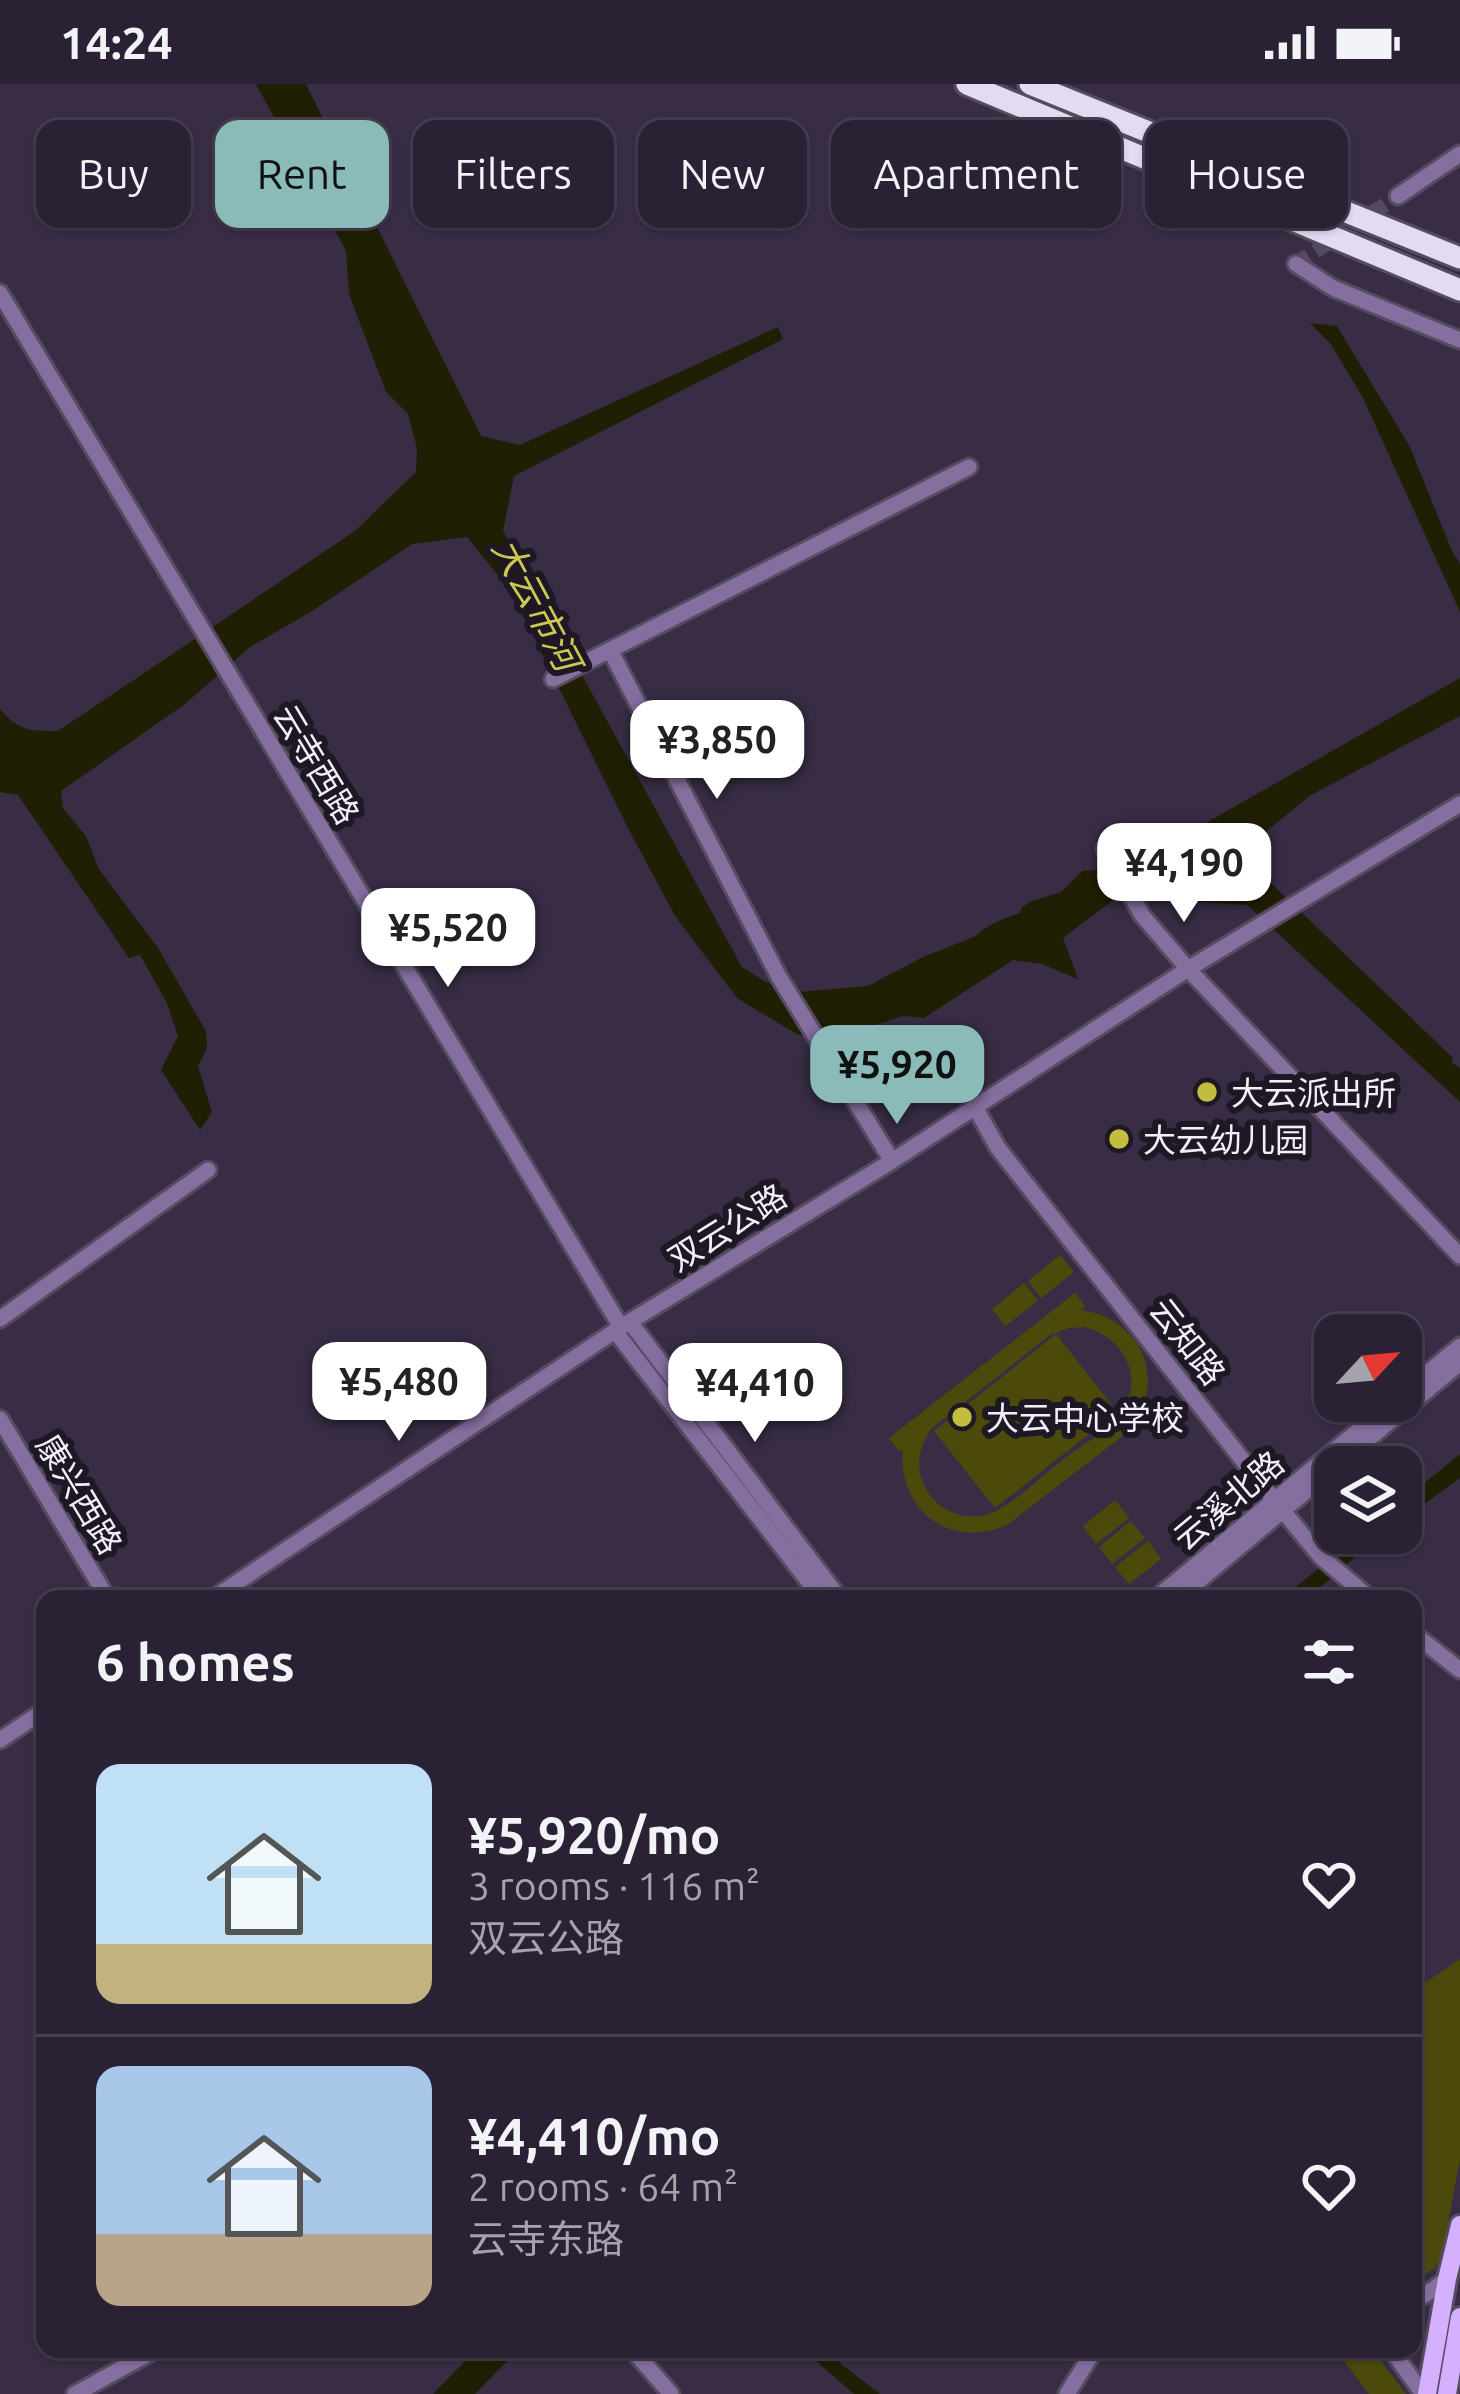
<!DOCTYPE html>
<meta charset="utf-8">
<style>
:root{--surface:#2a2234;--page:#362f40;--text:#f1f3f6;--muted:#a5a4ac;--line:#463f4f;--accent:#8bbbb9}
body{margin:0;font-family:Ubuntu,"Noto Sans SC",sans-serif;background:var(--page);color:var(--text);height:100vh;display:flex;flex-direction:column;font-size:45px;white-space:nowrap}
*{box-sizing:border-box;margin:0}
p{font-size:39px;color:var(--muted)}
.icon{flex:none;width:66px;height:66px;fill:none;stroke:currentColor;stroke-width:2;stroke-linecap:round;stroke-linejoin:round}
.map{position:relative;flex:1;overflow:hidden}
.details{position:absolute;left:36px;top:1506px;width:1386px;height:768px;display:flex;flex-direction:column;background:var(--surface);border-radius:24px;box-shadow:0 3px 9px #0004,0 0 0 3px var(--line)}
.details>*{flex:none}
.guide{position:absolute;left:36px;top:36px;width:1389px;height:108px;display:flex;gap:24px}
.needle{width:78px;rotate:64deg}
.fabs{position:absolute;left:1314px;top:1230px;display:grid;gap:24px}
.fabs a{display:grid;place-items:center;width:108px;height:108px;border-radius:24px;background:var(--surface);box-shadow:0 3px 9px #0004,0 0 0 3px var(--line);font-size:60px}
.price{position:absolute;translate:-50% -102px;padding:0 27px;border-radius:24px;background:#fff;color:#222;font-size:39px;line-height:78px;filter:drop-shadow(0 3px 6px #0008)}
.price::after{content:'';position:absolute;left:50%;top:72px;width:36px;height:27px;margin-left:-18px;background:inherit;clip-path:polygon(0 0,100% 0,50% 100%)}
.price.on{background:var(--accent);color:#111}
ul{padding:0;list-style:none}
li{display:flex;align-items:center;gap:36px;height:300px;padding:0 60px}
li+li{border-top:3px solid var(--line)}
li span{display:grid;place-items:center;flex:none;width:336px;height:240px;border-radius:24px;color:#555}
li>.icon{margin-inline-start:auto}
span .icon{width:144px;height:144px;fill:#fffc;stroke-width:1}
li b{font-size:51px}
h2{display:flex;justify-content:space-between;align-items:center;height:144px;padding:0 60px;font-size:51px}
.tag{padding:0 42px;border-radius:24px;background:var(--surface);box-shadow:0 3px 9px #0004,0 0 0 3px var(--line);font-size:42px;line-height:108px}
.tag.on{background:var(--accent);color:#111}
.status{display:flex;justify-content:space-between;align-items:center;height:84px;padding:0 60px;background:var(--surface);direction:ltr}
.status svg{height:33px;fill:currentColor}
.map>svg:first-child{display:block}
.green{fill:#4c4a0a;fill-rule:evenodd}
.water{fill:#201f04}
.lines{fill:none;stroke-linecap:round;stroke-linejoin:round}
.minor-tunnel{stroke:#544a60;stroke-width:15;stroke-dasharray:15 8;stroke-linecap:butt}
.minor-casing{stroke:#564c62;stroke-width:21}
.major-casing{stroke:#564c62;stroke-width:24}
.highway-casing{stroke:#564c62;stroke-width:27}
.minor{stroke:#856f9f;stroke-width:15}
.major{stroke:#d4b0ff;stroke-width:18}
.highway{stroke:#e4daf2;stroke-width:21}
.poi-dot{fill:#c2bd3f;stroke:#1d1823;stroke-width:4.5}
.labels{text-anchor:middle;dominant-baseline:central;stroke-width:12;stroke-linejoin:round;paint-order:stroke}
.street-label{font-size:33px;fill:#f3edfc;stroke:#1d1823}
.poi-label{font-size:33px;fill:#f3edfc;stroke:#1d1823;text-anchor:start}
.water-label{font-size:36px;font-style:italic;fill:#ccc852;stroke:#1d1823}
</style>
<div class="status"><b>14:24</b><svg viewBox="0 0 49 12"><path d="M0 12V9h3v3zM5 12V6h3v6zM10 12V3h3v9zM15 12V0h3v12zM26 1h20v11H26zM47 4h2v5h-2z"/></svg></div>
<div class="map">
<svg width="1460" height="2310" viewBox="0 0 1460 2310">
<rect width="100%" height="100%" fill="#382d45"/>
<g class="green">
<path d="M1060 1171 1074 1188 1041 1214 1028 1197Z"/>
<path d="M1024 1199 1038 1217 1005 1242 992 1225Z"/>
<path d="M1075 1209 1085 1222 1081 1226C1146 1235 1170 1304 1124 1351L1007 1441C950 1466 897 1426 903 1365L899 1367 889 1354ZM1084 1243C1123 1252 1146 1294 1121 1328 1108 1347 1082 1361 1064 1375 1043 1391 1021 1413 998 1426 992 1429 986 1431 980 1432 959 1435 936 1424 926 1405 914 1384 919 1362 932 1344L1050 1251 1069 1244Z"/>
<path d="M1056 1250 1117 1328 995 1424 934 1347Z"/>
<path d="M1115 1416 1129 1434 1096 1460 1083 1442Z"/>
<path d="M1131 1437 1145 1454 1112 1480 1099 1463Z"/>
<path d="M1148 1457 1161 1475 1129 1500 1115 1483Z"/>
<path d="M1460 1875V2075L1442 2171 1435 2184 1413 2198V1907Z"/>
<path d="M1335 2265H1372L1406 2310H1369Z"/>
</g>
<g class="water">
<path d="M256 0H306L481 352 520 361 778 243 783 255 514 392 503 447 742 883 764 897 799 908 868 902 923 873 976 852C985 842 1006 833 1020 829L1022 823 1032 817 1061 808 1082 787 1097 786 1162 764 1460 594V632L1311 711 1248 762 1249 778 1453 974 1452 979 1460 984V1018L1247 821 1117 813 1063 854 1078 895 1042 880 1013 876 924 934 903 932 842 952 798 951 737 914 675 832 629 746 512 509 467 453 412 460 312 527 250 563 185 620 61 707 63 724 86 752 99 785 158 864 206 947 207 964 198 982 212 1028 200 1046 161 986 178 952 167 919 140 871 129 874 18 711 0 708V625C19 647 29 647 58 647L355 447 416 388 417 364 408 330 386 308 349 210 346 167Z"/>
<path d="M1310 239 1337 242 1410 363 1452 467 1460 480V528L1363 314 1330 259Z"/>
<path d="M1460 1370V1394L1401 1437V1418Z"/>
<path d="M1362 1449H1383L1307 1515H1281Z"/>
<path d="M470 2265H519L475 2310H433L463 2279Z"/>
<path d="M802 2265H830L840 2279 880 2310H854Z"/>
</g>
<g class="lines">
<path class="minor-tunnel" d="M1296 180 1398 112"/>
<g class="minor-casing">
<g id="minor">
<path d="M1398 112 1460 70"/>
<path d="M1296 180 1333 204 1460 256"/>
<path d="M0 209 621 1243"/>
<path d="M610 566 779 893 892 1077"/>
<path d="M553 595 969 383"/>
<path d="M1105 765 1142 831 1188 885 1460 1172"/>
<path d="M975 1023 998 1064 1274 1416 1321 1473 1371 1515"/>
<path d="M0 1235 208 1086"/>
<path d="M630 1238 840 1515"/>
<path d="M615 1247 822 1515"/>
<path d="M1401 1311 1460 1262"/>
<path d="M0 1335 108 1515"/>
<path d="M1335 1383 1460 1279"/>
<path d="M212 1515 621 1243 892 1077 1188 885 1460 720"/>
<path d="M1155 1515 1394 1317"/>
<path d="M1177 1515 1335 1383"/>
<path d="M1413 1549 1460 1586"/>
<path d="M0 1656 45 1626"/>
<path d="M1413 2215 1425 2211 1447 2195"/>
<path d="M632 2265 671 2310"/>
<path d="M1391 2265 1423 2310"/>
<path d="M75 2310 157 2265"/>
<path d="M1067 2310 1095 2265"/>
</g>
</g>
<g class="major-casing">
<g id="major">
<path d="M1427 2310 1447 2195 1460 2141"/>
<path d="M1447 2310 1460 2233"/>
</g>
</g>
<g class="highway-casing">
<g id="highway">
<path d="M967 0 1460 206"/>
<path d="M1030 0 1460 174"/>
</g>
</g>
<use href="#minor" class="minor"/>
<use href="#major" class="major"/>
<use href="#highway" class="highway"/>
</g>
<g class="poi-dot">
<circle cx="1207" cy="1008" r="12"/>
<circle cx="1119" cy="1055" r="12"/>
<circle cx="962" cy="1333" r="12"/>
</g>
<g class="labels">
<g class="street-label">
<text transform="translate(317 680) rotate(59)">云寺西路</text>
<text transform="translate(727 1143) rotate(-32)">双云公路</text>
<text transform="translate(1188 1257) rotate(52)">云知路</text>
<text transform="translate(80 1410) rotate(59)">康兴西路</text>
<text transform="translate(1228 1416) rotate(-40)">云溪北路</text>
</g>
<g class="poi-label">
<text x="1231" y="1008">大云派出所</text>
<text x="1143" y="1055">大云幼儿园</text>
<text x="986" y="1333">大云中心学校</text>
</g>
<g class="water-label">
<text transform="translate(537 520) rotate(62)">大云市河</text>
</g>
</g>
</svg>
<div class="fabs">
<a><svg class="needle" viewBox="-14 -14 28 28"><path d="M0-13l5 13h-10z" fill="#e53935"/><path d="M0 13l5-13h-10z" fill="#a5a4ac"/></svg></a>
<a><svg class="icon" aria-label="layers" viewBox="0 0 24 24"><path d="M12 4l9 5-9 5-9-5zM3 14l9 5 9-5"/></svg></a>
</div>
<b class="price" style="left:717px;top:718px">¥3,850</b>
<b class="price" style="left:1184px;top:841px">¥4,190</b>
<b class="price" style="left:448px;top:906px">¥5,520</b>
<b class="price on" style="left:897px;top:1043px">¥5,920</b>
<b class="price" style="left:399px;top:1360px">¥5,480</b>
<b class="price" style="left:755px;top:1361px">¥4,410</b>
<div class="guide">
<a class="tag">Buy</a>
<a class="tag on">Rent</a>
<a class="tag">Filters</a>
<a class="tag">New</a>
<a class="tag">Apartment</a>
<a class="tag">House</a>
</div>
<section class="details">
<h2>6 homes<svg class="icon" aria-label="filters" viewBox="0 0 24 24"><path d="M4 7h16M4 17h16"/><circle cx="9" cy="7" r="2"/><circle cx="15" cy="17" r="2"/></svg></h2>
<ul>
<li><span style="background:linear-gradient(#bfe0f5 75%,#c2b280 0)"><svg class="icon" aria-label="home" viewBox="0 0 24 24"><path d="M3 11l9-7 9 7M6 9v11h12V9"/></svg></span><div><b>¥5,920/mo</b><p>3 rooms · 116 m²</p><p>双云公路</p></div><svg class="icon" aria-label="heart" viewBox="0 0 24 24"><path d="M12 20l-8-8c-3-5 5-10 8-4 3-6 11-1 8 4z"/></svg></li>
<li><span style="background:linear-gradient(#a9c7e8 70%,#b9a48a 0)"><svg class="icon" aria-label="home" viewBox="0 0 24 24"><path d="M3 11l9-7 9 7M6 9v11h12V9"/></svg></span><div><b>¥4,410/mo</b><p>2 rooms · 64 m²</p><p>云寺东路</p></div><svg class="icon" aria-label="heart" viewBox="0 0 24 24"><path d="M12 20l-8-8c-3-5 5-10 8-4 3-6 11-1 8 4z"/></svg></li>
</ul>
</section>
</div>
